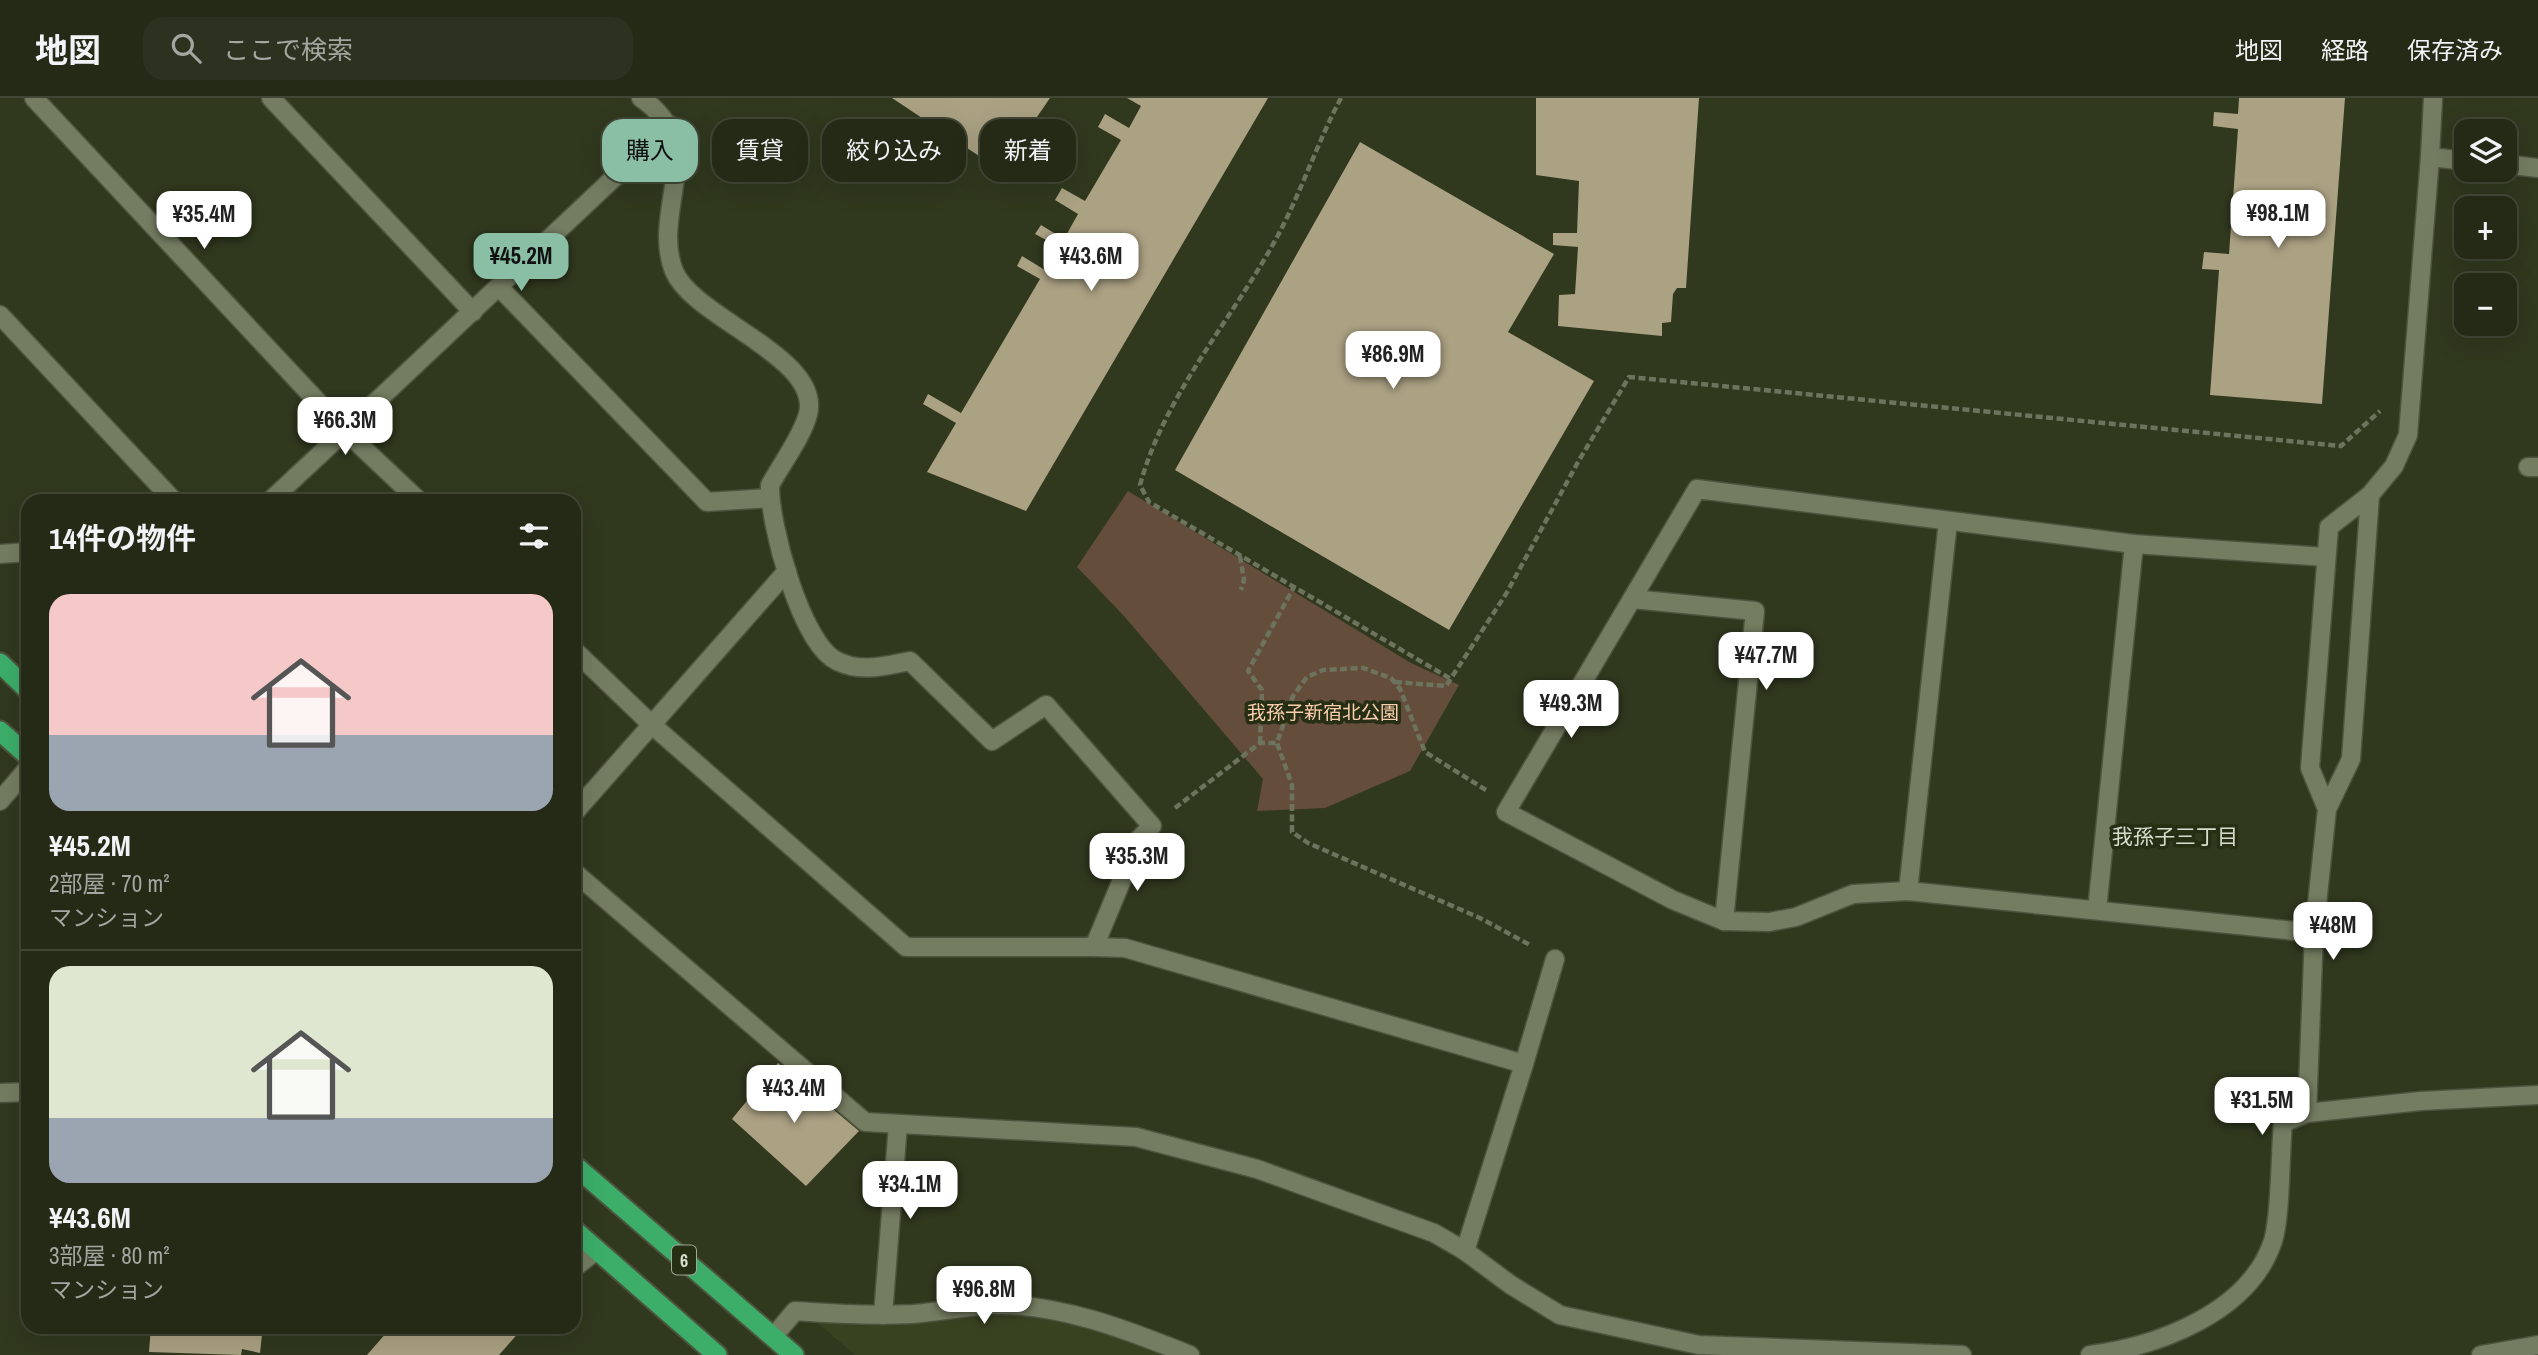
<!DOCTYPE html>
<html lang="ja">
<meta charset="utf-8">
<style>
:root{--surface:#242a16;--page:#2c321f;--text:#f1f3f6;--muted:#a3a7a1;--line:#414635;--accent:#8abfa5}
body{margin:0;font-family:"Archivo Narrow","Noto Sans JP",sans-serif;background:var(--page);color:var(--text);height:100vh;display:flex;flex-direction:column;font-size:26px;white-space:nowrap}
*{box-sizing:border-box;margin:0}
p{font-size:23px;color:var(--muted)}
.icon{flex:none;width:38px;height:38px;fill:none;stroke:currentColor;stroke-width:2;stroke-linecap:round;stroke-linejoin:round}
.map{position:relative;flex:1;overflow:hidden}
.drawer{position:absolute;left:21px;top:396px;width:560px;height:840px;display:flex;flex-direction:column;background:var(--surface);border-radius:21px;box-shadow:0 7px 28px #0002,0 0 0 2px var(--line)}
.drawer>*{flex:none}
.guide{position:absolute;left:602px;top:21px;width:665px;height:63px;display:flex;gap:14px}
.fabs{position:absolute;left:2454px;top:21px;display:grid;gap:14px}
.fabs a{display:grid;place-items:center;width:63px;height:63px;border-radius:14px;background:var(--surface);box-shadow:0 7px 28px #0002,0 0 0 2px var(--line);font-size:35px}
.price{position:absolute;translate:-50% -60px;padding:0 16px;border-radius:14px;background:#fff;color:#222;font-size:23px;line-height:46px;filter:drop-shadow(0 2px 4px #0008)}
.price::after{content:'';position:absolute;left:50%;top:42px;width:21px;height:16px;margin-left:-10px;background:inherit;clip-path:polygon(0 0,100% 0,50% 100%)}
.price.selected{background:var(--accent);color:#111}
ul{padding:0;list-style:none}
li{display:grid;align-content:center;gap:14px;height:371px;padding:0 28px}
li+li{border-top:2px solid var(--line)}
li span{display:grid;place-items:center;height:217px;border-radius:21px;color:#555}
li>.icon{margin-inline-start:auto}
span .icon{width:126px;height:126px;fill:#fffc;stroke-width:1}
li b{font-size:30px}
h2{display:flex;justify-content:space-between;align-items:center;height:84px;padding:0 28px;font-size:30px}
.chip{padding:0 24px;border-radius:21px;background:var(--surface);box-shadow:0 7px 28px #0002,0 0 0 2px var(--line);font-size:24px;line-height:63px}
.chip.selected{background:var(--accent);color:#111}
header{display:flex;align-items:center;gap:42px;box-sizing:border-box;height:98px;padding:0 35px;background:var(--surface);border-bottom:2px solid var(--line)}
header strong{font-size:33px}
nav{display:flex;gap:38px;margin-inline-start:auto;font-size:24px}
.search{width:490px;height:63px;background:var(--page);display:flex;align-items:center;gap:18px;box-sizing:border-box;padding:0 24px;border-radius:21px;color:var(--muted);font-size:26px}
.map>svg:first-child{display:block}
.built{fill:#384221}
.green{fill:#644d3b}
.building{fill:#aba183}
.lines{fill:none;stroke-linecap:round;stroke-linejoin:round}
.service-casing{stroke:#4d543e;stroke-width:21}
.minor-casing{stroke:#4d543e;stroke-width:21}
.tertiary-casing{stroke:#4d543e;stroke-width:21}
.trunk-casing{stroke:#4d543e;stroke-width:23}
.path{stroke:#6d745d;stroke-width:4.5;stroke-dasharray:7 3.5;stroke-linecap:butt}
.service{stroke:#747d61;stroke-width:18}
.minor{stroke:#747d61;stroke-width:18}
.tertiary{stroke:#747d61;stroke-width:18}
.trunk{stroke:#3cae6a;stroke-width:19}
.labels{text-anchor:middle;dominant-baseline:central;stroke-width:7;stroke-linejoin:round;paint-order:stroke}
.shield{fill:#262e14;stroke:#a2a896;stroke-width:2}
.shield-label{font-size:18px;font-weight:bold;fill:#d7ddcd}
.park-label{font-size:19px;fill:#fbcfad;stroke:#262e14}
.neighbourhood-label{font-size:21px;fill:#d7ddcd;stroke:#262e14}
</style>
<header>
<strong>地図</strong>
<div class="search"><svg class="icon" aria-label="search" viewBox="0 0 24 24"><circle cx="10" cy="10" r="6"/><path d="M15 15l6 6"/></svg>ここで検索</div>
<nav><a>地図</a><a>経路</a><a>保存済み</a></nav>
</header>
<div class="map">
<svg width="2538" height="1257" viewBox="0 0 2538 1257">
<rect width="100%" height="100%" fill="#30381e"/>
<path class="built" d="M996 1212 1067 1222 1173 1257H855L812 1220Z"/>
<path class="green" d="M1128 393 1411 565 1459 587 1410 673 1325 710 1257 713 1263 681 1124 518 1077 469Z"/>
<g class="building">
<path d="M892 0H1050L1022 41 985 62Z"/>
<path d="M1127 0H1268L1026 413 927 374 956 325 923 306 928 296 961 315 1040 181 1017 168 1022 158 1045 172 1059 149 1035 136 1041 127 1064 141 1078 116 1055 102 1062 90 1085 103 1121 42 1098 29 1105 16 1129 30 1141 8Z"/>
<path d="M1536 0H1699L1686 190H1677L1673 196 1671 224 1662 225V238L1558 228 1559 197 1575 196 1578 149 1553 147V135H1577L1579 83 1536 77Z"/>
<path d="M2239 0H2345L2322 306 2210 297 2219 172 2202 171 2204 154 2229 156 2238 31 2213 28 2214 14 2238 16Z"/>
<path d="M1360 44 1554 156 1508 234 1594 283 1449 532 1175 372Z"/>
<path d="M778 965 859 1033 806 1088 732 1021Z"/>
<path d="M151 1228H263L260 1255 242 1251 241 1257 149 1254Z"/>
<path d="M387 1228H517L521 1232 499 1257H367L387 1234Z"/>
</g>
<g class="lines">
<g class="service-casing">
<path id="service" d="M0 703 28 670"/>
</g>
<g class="minor-casing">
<g id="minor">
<path d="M34 0 345 333 670 27"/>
<path d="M271 0 473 214"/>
<path d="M641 0C711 48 650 113 674 173 693 220 822 259 808 316 803 337 781 367 770 387 769 425 801 546 837 563 861 575 884 568 910 563L992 643 1046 607 1152 728 1139 741 1094 849 1125 850 1524 966 1465 1153 1511 1187 1560 1217 1699 1247 1962 1257"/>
<path d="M499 189 707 404 770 400"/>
<path d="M0 217 173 402"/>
<path d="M2528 369H2538"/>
<path d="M2370 397 2394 368 2408 337 2430 59"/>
<path d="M271 402 345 333 418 402"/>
<path d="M0 456 28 454"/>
<path d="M1632 501 1755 513 1724 823"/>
<path d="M574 552 651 626 906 849H1094"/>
<path d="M574 715 787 473"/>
<path d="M574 774 865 1024 1136 1039 1257 1071 1434 1135 1465 1153"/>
<path d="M1908 793 1948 423"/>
<path d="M2097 812 2134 446"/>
<path d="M2314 835 1908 793 1853 796 1796 819 1769 824 1724 823 1673 802 1506 714 1697 391 2134 446 2326 459"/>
<path d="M1524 966 1555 861"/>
<path d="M0 995 28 994"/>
<path d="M2307 1015 2314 835 2327 711 2351 661 2370 397 2329 429 2310 670 2327 711"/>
<path d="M574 1170 597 1152"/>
<path d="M883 1217 898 1026"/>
<path d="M773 1239 795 1213C835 1216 873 1218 913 1216 940 1214 967 1208 993 1207 1060 1205 1130 1233 1190 1257"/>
<path d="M2090 1257C2158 1248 2249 1215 2273 1143 2281 1117 2280 1055 2283 1025L2307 1015 2421 1003 2538 997"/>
<path d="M2481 1257 2538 1247"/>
</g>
</g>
<g class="tertiary-casing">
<g id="tertiary">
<path d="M2433 0 2430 59 2466 63"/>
<path d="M2504 66 2538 70"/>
</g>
</g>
<g class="trunk-casing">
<g id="trunk">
<path d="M0 565 28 592"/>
<path d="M0 633 28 658"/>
<path d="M574 1067 794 1257"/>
<path d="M574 1132 717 1257"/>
</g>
</g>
<g class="path">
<path d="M1341 0C1317 45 1301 95 1276 141 1231 223 1165 296 1140 387L1149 404 1451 581"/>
<path d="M1240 458 1244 482 1241 492"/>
<path d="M1395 584 1446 588 1506 496 1578 364 1629 279 2341 348 2380 313"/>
<path d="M1260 645 1262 592 1248 573 1294 489"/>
<path d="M1486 692 1425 654 1400 591 1391 580 1363 570 1323 572 1307 579 1293 598 1277 645 1292 687V734L1308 745 1480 820 1530 847"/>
<path d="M1175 710 1260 645H1277"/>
</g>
<use href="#service" class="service"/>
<use href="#minor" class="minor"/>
<use href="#tertiary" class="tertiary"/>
<use href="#trunk" class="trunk"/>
</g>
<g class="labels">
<rect class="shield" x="672" y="1147.5" width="24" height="29" rx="5"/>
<g class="shield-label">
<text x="684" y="1162">6</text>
</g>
<g class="park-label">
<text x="1323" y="614">我孫子新宿北公園</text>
</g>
<g class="neighbourhood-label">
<text x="2175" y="738">我孫子三丁目</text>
</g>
</g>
</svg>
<div class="fabs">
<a><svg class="icon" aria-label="layers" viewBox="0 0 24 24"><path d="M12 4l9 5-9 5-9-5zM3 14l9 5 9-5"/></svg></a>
<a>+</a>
<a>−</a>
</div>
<b class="price" style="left:2278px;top:152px">¥98.1M</b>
<b class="price" style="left:204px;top:153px">¥35.4M</b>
<b class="price selected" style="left:521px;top:195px">¥45.2M</b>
<b class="price" style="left:1091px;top:195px">¥43.6M</b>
<b class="price" style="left:1393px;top:293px">¥86.9M</b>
<b class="price" style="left:345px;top:359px">¥66.3M</b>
<b class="price" style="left:1766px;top:594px">¥47.7M</b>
<b class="price" style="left:1571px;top:642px">¥49.3M</b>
<b class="price" style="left:1137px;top:795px">¥35.3M</b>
<b class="price" style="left:2333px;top:864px">¥48M</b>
<b class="price" style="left:794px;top:1027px">¥43.4M</b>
<b class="price" style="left:2262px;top:1039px">¥31.5M</b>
<b class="price" style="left:910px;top:1123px">¥34.1M</b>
<b class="price" style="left:984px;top:1228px">¥96.8M</b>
<div class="guide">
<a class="chip selected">購入</a>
<a class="chip">賃貸</a>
<a class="chip">絞り込み</a>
<a class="chip">新着</a>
</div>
<section class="drawer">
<h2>14件の物件<svg class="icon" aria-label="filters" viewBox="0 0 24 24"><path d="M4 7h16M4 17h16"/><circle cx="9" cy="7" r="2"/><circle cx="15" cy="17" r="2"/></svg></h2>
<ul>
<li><span style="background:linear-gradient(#f6c9c9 65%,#9aa5b1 0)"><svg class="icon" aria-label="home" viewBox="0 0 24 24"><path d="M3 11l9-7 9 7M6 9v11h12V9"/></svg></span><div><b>¥45.2M</b><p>2部屋 · 70 m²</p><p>マンション</p></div></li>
<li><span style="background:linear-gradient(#dfe7d0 70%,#9aa5b1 0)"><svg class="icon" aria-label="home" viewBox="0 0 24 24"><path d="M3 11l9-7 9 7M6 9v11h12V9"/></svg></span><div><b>¥43.6M</b><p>3部屋 · 80 m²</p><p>マンション</p></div></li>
</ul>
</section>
</div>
